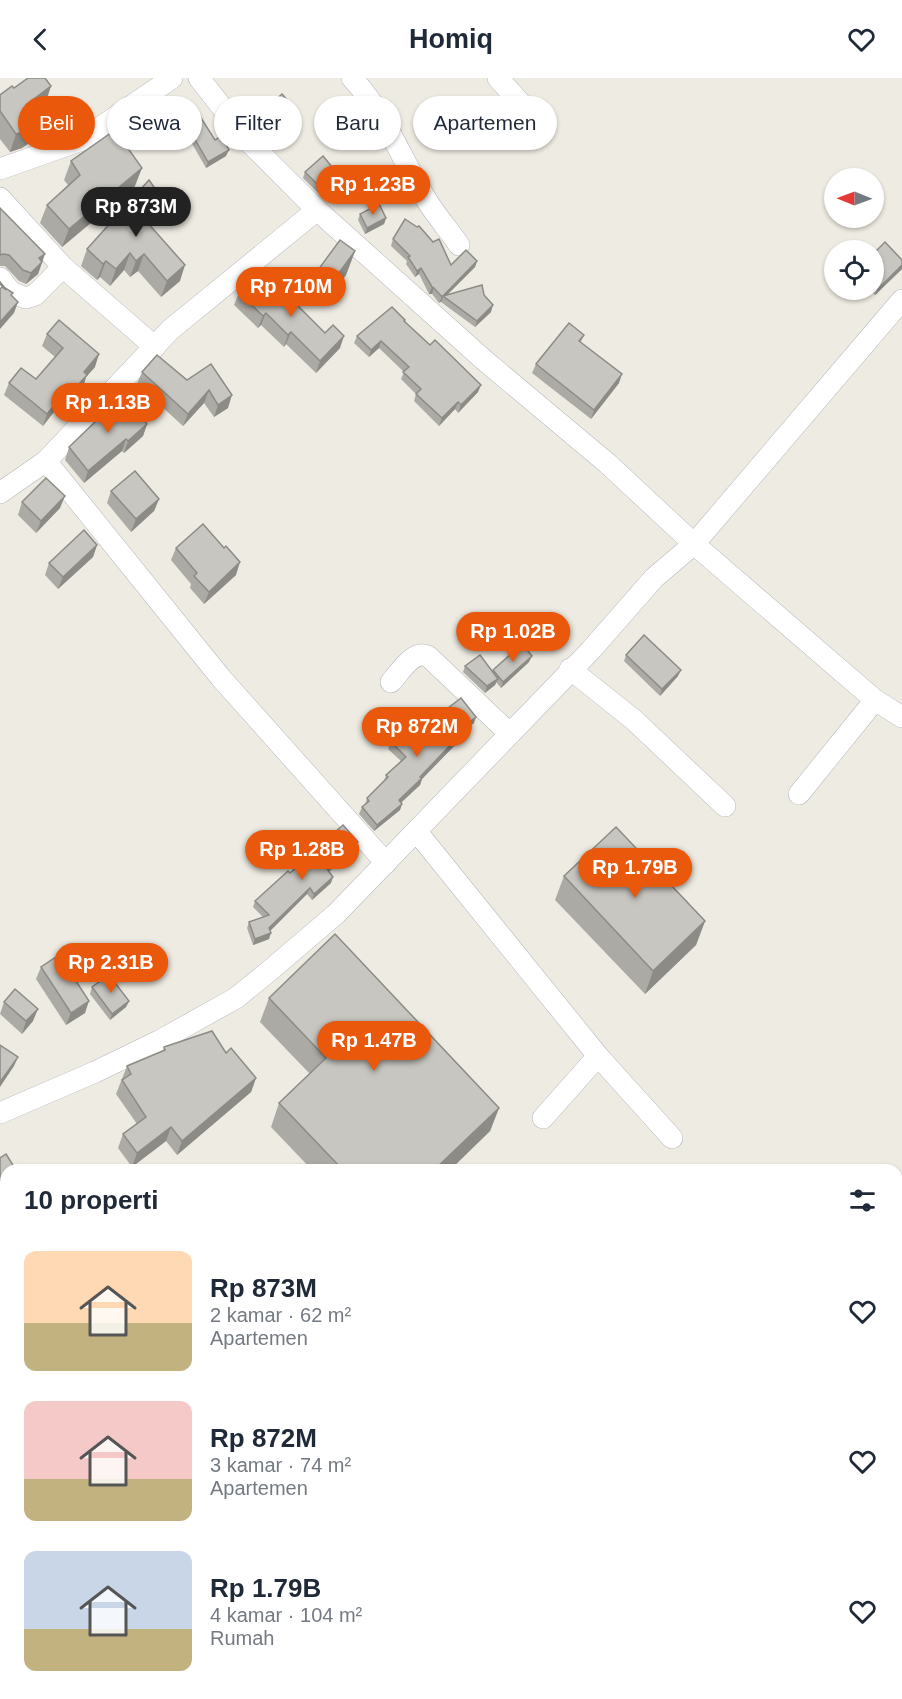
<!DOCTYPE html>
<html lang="id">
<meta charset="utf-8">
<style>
:root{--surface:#fff;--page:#f2f2f3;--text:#1f2937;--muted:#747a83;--accent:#ea580c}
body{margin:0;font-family:Helvetica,sans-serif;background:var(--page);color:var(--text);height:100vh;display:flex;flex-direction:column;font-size:22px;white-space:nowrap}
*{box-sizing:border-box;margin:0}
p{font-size:20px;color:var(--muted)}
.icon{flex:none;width:33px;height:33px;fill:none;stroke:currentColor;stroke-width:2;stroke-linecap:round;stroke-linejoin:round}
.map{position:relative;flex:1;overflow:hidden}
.drawer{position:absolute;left:0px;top:1086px;width:903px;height:536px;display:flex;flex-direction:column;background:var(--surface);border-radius:18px 18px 0 0;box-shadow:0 2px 4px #0004}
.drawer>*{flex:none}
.top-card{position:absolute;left:18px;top:18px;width:600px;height:54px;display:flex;gap:12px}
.needle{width:39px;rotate:271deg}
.buttons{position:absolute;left:824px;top:90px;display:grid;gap:12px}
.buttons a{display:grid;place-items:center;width:60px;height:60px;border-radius:50%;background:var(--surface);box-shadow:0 2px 4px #0004;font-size:30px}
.price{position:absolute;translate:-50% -51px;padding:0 14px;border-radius:21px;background:var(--accent);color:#fff;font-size:20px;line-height:39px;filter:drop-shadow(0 2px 3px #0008)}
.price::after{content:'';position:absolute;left:50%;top:36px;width:18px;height:14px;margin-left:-9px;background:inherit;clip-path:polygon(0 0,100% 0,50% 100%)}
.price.active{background:#222;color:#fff}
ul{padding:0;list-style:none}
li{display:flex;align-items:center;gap:18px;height:150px;padding:0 24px}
li span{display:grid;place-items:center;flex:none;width:168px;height:120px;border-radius:12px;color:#555}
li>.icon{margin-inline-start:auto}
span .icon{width:72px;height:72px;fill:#fffc;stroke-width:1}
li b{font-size:26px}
h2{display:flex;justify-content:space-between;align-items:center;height:72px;padding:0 24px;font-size:26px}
.pill{padding:0 21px;border-radius:27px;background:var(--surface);box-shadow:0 2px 4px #0004;font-size:21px;line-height:54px}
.pill.active{background:var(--accent);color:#fff}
header{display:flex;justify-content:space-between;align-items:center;height:78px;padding:0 24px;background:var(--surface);font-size:27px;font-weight:700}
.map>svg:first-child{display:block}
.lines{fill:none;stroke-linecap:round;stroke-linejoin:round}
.minor-casing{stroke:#b5b8bd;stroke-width:22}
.minor{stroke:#fff;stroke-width:21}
.wall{fill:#acaaa5}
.shaded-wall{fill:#8c8b86}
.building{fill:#c8c6c0;stroke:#8c8b86;stroke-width:1.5}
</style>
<header><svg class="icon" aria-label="back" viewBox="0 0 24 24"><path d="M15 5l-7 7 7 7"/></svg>Homiq<svg class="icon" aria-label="heart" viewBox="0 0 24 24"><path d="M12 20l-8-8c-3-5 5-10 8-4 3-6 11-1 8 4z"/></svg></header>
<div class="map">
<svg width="902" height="1621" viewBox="0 0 902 1621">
<rect width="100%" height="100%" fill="#eeebe2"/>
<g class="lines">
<g class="minor-casing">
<g id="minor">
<path d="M199 0 250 65 317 132 484 282 607 385 694 466 875 622 902 639"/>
<path d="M352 0C386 37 399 76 424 118 434 135 448 151 459 167"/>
<path d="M498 0 541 48"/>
<path d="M0 91 82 62 172 0"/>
<path d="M0 120 63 189 155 269"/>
<path d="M0 200 11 214 26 220 35 217 63 189"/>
<path d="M46 383 221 600 386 785"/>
<path d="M0 415 46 383 170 252 317 132"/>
<path d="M570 591 634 642 725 728"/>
<path d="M391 604C401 593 414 570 429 579L510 656"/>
<path d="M799 716 875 622"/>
<path d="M417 754 598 978 672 1060"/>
<path d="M0 1035 95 994 159 963 236 920 268 894 336 836 591 572 654 500 694 466 902 222"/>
<path d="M543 1040 598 978"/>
</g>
</g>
<use href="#minor" class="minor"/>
</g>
<g class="wall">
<path d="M51 8 45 26 32 35 38 45 32 63 22 70 10 74 0 61V17L14 10Z"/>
<path d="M290 34 265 55 255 44 257 38Z"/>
<path d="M181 37 215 62 226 78 206 90 179 43Z"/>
<path d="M71 83 135 108 62 169 40 145 47 127 68 107 64 102Z"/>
<path d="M305 94 337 95 335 101 318 115 303 100Z"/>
<path d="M161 119 155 135 145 142 180 203 161 219 138 193 130 199 124 192 110 208 100 199 97 202 81 188 87 171Z"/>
<path d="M0 130 42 184 38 196 26 206 19 203 5 188H0Z"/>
<path d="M360 136 386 140 384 146 365 156 358 142Z"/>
<path d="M393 161 451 187 477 183 475 189 448 216 484 217 491 234 475 249 441 224 442 223 439 225 432 216H429L419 196 415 199 406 186 407 183 391 168Z"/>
<path d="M355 173 346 197 325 226 310 215 318 192Z"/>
<path d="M873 176 902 182V191L875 217 870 212H873Z"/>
<path d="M239 215 288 226 340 270 316 295 286 266 284 269 261 247 258 250 234 227Z"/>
<path d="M405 242V244L478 314 458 335 455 331 439 348 414 323 416 316 401 301 404 294 379 270 369 279 354 265 357 258Z"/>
<path d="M47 256 95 289 86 299 83 309 65 330 60 326 43 348 4 317 9 305 36 301 55 279 42 268Z"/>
<path d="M584 257 581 264 619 305 591 341 532 295 536 286Z"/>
<path d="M211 286 228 330 214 339 204 325 183 348 137 306 142 294 187 302Z"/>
<path d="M147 346 143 358 124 375 122 373 84 405 65 382 69 369Z"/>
<path d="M111 413 159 421 154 433 131 454 107 425Z"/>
<path d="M22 424 60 430 36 455 18 437Z"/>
<path d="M97 467 93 479 58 511 45 497 49 485Z"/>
<path d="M176 470 236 497 204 526 190 510 191 506 171 482Z"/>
<path d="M626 577 678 598 660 618 624 583Z"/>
<path d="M529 584 501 610 496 604 495 607 485 615 463 594 465 588 493 594V592Z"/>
<path d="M474 645 458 657 457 665 422 701 420 707 401 725 402 726 400 732 374 753 359 736 362 729 365 727 367 720 384 703 386 697 401 683 388 671 391 664 409 657 426 647Z"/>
<path d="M327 761 355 771 329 794 331 805 312 822 307 816 270 853 269 861 253 867 247 850 249 844 263 839 253 829 255 823 290 795 325 764Z"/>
<path d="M564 798 705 843 696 867 645 916 555 822Z"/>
<path d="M41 889 85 935 66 947 36 901Z"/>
<path d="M92 909 129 923 126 929 110 942 90 916Z"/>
<path d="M269 920 499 1030 490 1053 450 1092H312L271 1049 279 1025 310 996 260 944Z"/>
<path d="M4 924 33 943 22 956 0 936Z"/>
<path d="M164 969 226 975 256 1000 251 1014 177 1077 166 1063 132 1089 118 1070 123 1056 137 1046 116 1016 127 988 163 973Z"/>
</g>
<g class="shaded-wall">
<path d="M51 8 45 26 19 45 26 27Z"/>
<path d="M292 28 290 34 265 55 267 49Z"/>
<path d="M38 45 32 63 22 70 10 74 16 56Z"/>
<path d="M229 72 226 78 206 90 208 84Z"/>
<path d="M142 90 135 108 62 169 69 151Z"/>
<path d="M337 95 335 101 318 115 320 109Z"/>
<path d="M161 119 155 135 133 151 138 134Z"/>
<path d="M386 140 384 146 365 156 367 150Z"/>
<path d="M355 173 346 197 325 226 333 203Z"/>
<path d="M130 175 124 192 110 208 116 191Z"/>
<path d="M45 176 38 196 26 206 31 195 39 180Z"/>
<path d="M144 176 138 193 130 199 136 183Z"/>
<path d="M106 183 100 199 97 202 103 186Z"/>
<path d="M477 183 475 189 445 219 443 218 442 223 439 225 442 219Z"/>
<path d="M185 187 180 203 161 219 167 203Z"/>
<path d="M902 187V191L875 217 878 211Z"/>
<path d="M421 190 419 196 415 199 417 193Z"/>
<path d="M432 209 434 210 432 216H429Z"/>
<path d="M18 224 14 235 0 251V244Z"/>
<path d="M493 227 491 234 475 249 477 243Z"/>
<path d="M266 235 261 247 258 250 263 238Z"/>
<path d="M291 254 286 266 284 269 288 257Z"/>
<path d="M344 258 340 270 316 295 320 283Z"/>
<path d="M381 263 379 270 369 279 371 272Z"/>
<path d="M99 276 95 289 86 299 83 309 65 330 69 317 84 294Z"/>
<path d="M622 296 619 305 591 341 594 332Z"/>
<path d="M481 307 478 314 458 335 461 327Z"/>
<path d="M209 312 204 325 183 348 188 336Z"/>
<path d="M65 314 60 326 43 348 47 336Z"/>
<path d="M232 317 228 330 214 339 218 327Z"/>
<path d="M458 324 455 331 439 348 442 340Z"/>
<path d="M147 346 143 358 124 375 128 363Z"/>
<path d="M126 361 122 373 84 405 88 393Z"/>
<path d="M65 418 60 430 36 455 41 443Z"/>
<path d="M159 421 154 433 131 454 136 441Z"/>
<path d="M97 467 93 479 58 511 63 499Z"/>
<path d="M240 484 236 497 204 526 209 514Z"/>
<path d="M532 578 529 584 501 610 503 604Z"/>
<path d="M681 592 678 598 660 618 662 611Z"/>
<path d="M498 601 495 607 485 615 487 608Z"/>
<path d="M476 639 474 645 454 661 456 654Z"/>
<path d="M459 658 457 665 422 701 420 707 396 729 399 722Z"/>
<path d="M402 726 400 732 374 753 377 747Z"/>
<path d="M358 764 355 771 324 797 327 791Z"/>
<path d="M333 799 331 805 312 822 314 816Z"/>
<path d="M310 810 307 816 267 856 269 850Z"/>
<path d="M705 843 696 867 645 916 653 893Z"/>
<path d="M271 855 269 861 253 867 255 861Z"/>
<path d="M89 923 85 935 66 947 71 935Z"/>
<path d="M129 923 126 929 110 942 112 936Z"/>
<path d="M38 931 33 943 22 956 26 943Z"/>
<path d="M18 979 14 988 0 1009V1004Z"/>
<path d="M256 1000 251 1014 177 1077 182 1063Z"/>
<path d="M499 1030 490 1053 450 1092H434Z"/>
<path d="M171 1049 166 1063 132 1089 137 1075Z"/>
<path d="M6 1121V1131L0 1135V1125Z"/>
<path d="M6 1170V1179L0 1183V1174Z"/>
</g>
<g class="building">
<path d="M28 0H45L51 8 26 27 38 45 28 52 16 56 0 33V17L12 8 14 10Z"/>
<path d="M282 16 292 28 267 49 257 38Z"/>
<path d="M194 29 215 62 221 58 229 72 208 84 181 37Z"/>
<path d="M115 52 142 90 69 151 47 127 80 97 71 83Z"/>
<path d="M323 78 337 95 320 109 305 94Z"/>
<path d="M149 102 161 119 138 134 185 187 167 203 144 176 136 183 130 175 116 191 106 183 103 186 87 171Z"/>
<path d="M379 126 386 140 367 150 360 136Z"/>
<path d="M0 130 45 176 39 180 42 184 31 195 23 192 9 177 3 176 0 177Z"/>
<path d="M405 141 417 149 419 148 433 164 439 161 451 187 466 172 477 183 442 219 434 210 432 209 421 190 417 193 408 179 410 178 393 161Z"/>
<path d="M340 162 355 173 333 203 318 192Z"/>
<path d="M885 164 902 182V187L878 211 873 206V176Z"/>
<path d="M257 196 288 226 295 225 325 255 333 247 344 258 320 283 291 254 288 257 266 235 263 238 239 215Z"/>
<path d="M0 204 5 210 13 215 11 217 18 224 0 244V211L2 209 6 212 0 206Z"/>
<path d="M482 207 484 217 493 227 477 243 443 218Z"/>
<path d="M392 229 405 242 404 243 430 267 435 262 481 307 461 327 458 324 442 340 416 316 421 311 403 294 409 289 381 263 371 272 357 258Z"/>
<path d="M59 242 99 276 84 294 87 297 69 317 65 314 47 336 9 305 21 290 36 301 63 270 47 256Z"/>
<path d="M569 245 584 257 579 263 622 296 594 332 536 286Z"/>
<path d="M157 277 187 302 211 286 232 317 218 327 209 312 188 336 142 294Z"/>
<path d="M122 318 147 346 128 363 126 361 88 393 69 369Z"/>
<path d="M135 393 159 421 136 441 111 413Z"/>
<path d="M46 400 65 418 41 443 22 424Z"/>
<path d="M203 446 224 470 226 468 240 484 209 514 194 498 197 495 176 470Z"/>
<path d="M84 452 97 467 63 499 49 485Z"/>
<path d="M644 557 681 592 662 611 626 577Z"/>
<path d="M522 566 532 578 503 604 493 592Z"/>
<path d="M480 577 498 601 487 608 465 588Z"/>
<path d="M461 620 476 639 456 654 459 658 420 699 422 700 399 722 402 726 377 747 362 729 369 723 367 720 388 699 386 697 406 679 391 664 403 652 409 657 423 644 426 647Z"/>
<path d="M343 747 358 764 327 791 333 799 314 816 310 810 269 850 271 855 255 861 249 844 269 837 255 823 288 793 290 795 328 762 327 761Z"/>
<path d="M616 749 705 843 653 893 564 798Z"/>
<path d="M335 856 499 1030 434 1092H343L279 1025 326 980 269 920Z"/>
<path d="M59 877 89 923 71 935 41 889Z"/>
<path d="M109 897 129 923 112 936 92 909Z"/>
<path d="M15 911 38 931 26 943 4 924Z"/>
<path d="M212 953 226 975 231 970 256 1000 182 1063 171 1049 137 1075 123 1056 146 1039 122 1002 131 996 127 988 165 972 164 969Z"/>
<path d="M0 967 18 979 0 1004Z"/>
<path d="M6 1076 16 1092H6V1121L0 1125V1080Z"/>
<path d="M0 1141 6 1151V1170L0 1174Z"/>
</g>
</svg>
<div class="buttons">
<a><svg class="needle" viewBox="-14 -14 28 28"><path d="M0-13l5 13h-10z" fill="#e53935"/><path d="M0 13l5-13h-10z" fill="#747a83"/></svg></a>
<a><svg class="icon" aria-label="locate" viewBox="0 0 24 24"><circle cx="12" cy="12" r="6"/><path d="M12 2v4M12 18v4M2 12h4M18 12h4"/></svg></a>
</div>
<b class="price" style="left:373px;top:138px">Rp 1.23B</b>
<b class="price active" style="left:136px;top:160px">Rp 873M</b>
<b class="price" style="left:291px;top:240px">Rp 710M</b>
<b class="price" style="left:108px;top:356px">Rp 1.13B</b>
<b class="price" style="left:513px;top:585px">Rp 1.02B</b>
<b class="price" style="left:417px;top:680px">Rp 872M</b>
<b class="price" style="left:302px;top:803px">Rp 1.28B</b>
<b class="price" style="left:635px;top:821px">Rp 1.79B</b>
<b class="price" style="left:111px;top:916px">Rp 2.31B</b>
<b class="price" style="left:374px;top:994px">Rp 1.47B</b>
<div class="top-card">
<a class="pill active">Beli</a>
<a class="pill">Sewa</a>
<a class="pill">Filter</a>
<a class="pill">Baru</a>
<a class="pill">Apartemen</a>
</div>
<section class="drawer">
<h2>10 properti<svg class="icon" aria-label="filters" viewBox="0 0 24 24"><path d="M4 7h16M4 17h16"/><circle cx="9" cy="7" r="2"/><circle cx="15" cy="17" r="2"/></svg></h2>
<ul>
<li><span style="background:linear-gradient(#ffd9b3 60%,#c2b280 0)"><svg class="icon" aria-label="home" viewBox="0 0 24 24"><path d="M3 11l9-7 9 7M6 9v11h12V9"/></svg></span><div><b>Rp 873M</b><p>2 kamar · 62 m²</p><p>Apartemen</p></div><svg class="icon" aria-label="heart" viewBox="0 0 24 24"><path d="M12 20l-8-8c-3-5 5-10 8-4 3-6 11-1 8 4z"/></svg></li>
<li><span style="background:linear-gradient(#f6c9c9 65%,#c2b280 0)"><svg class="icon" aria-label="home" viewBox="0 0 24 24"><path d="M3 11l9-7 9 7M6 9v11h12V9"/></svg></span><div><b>Rp 872M</b><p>3 kamar · 74 m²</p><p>Apartemen</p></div><svg class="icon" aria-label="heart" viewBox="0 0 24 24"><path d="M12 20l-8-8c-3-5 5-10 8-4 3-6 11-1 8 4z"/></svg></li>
<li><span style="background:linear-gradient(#c9d6e8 65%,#c2b280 0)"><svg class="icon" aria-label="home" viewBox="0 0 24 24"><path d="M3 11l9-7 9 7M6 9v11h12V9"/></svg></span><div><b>Rp 1.79B</b><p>4 kamar · 104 m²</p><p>Rumah</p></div><svg class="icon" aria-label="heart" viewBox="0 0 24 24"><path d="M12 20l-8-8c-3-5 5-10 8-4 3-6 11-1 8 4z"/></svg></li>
</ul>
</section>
</div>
